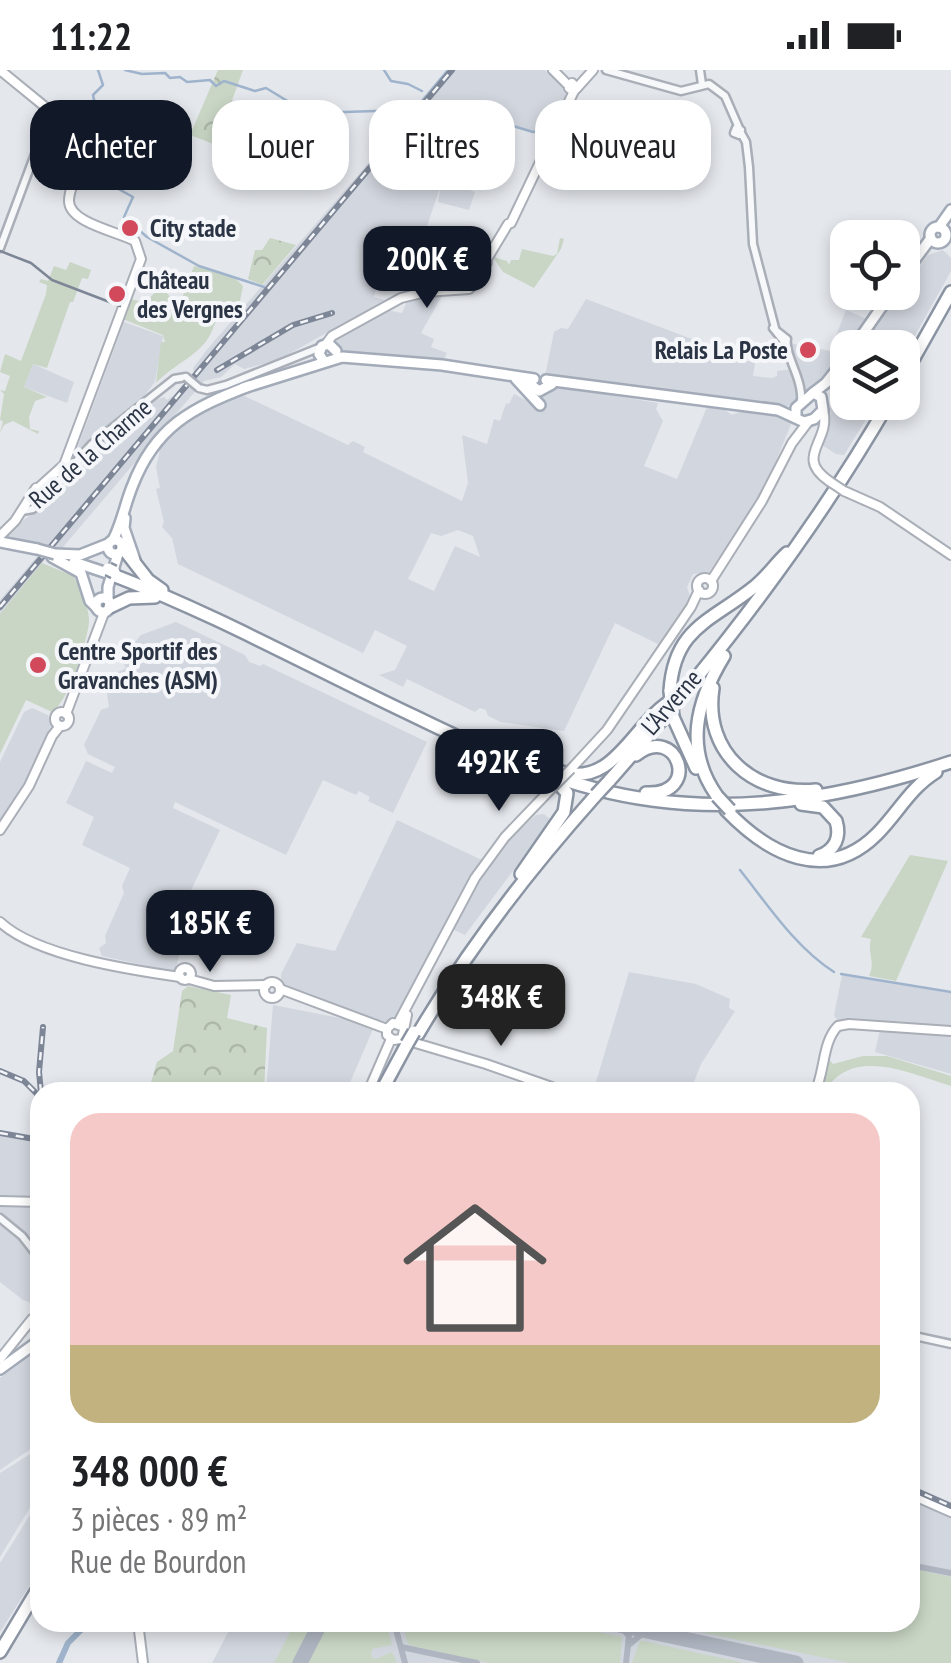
<!DOCTYPE html>
<html lang="fr">
<meta charset="utf-8">
<style>
:root{--surface:#fff;--page:#f2f2f2;--text:#202124;--muted:#757577;--accent:#111827}
body{margin:0;font-family:"PT Sans Narrow",sans-serif;background:var(--page);color:var(--text);height:100vh;display:flex;flex-direction:column;font-size:38px;white-space:nowrap}
*{box-sizing:border-box;margin:0}
p{font-size:32px;color:var(--muted)}
.icon{flex:none;width:55px;height:55px;fill:none;stroke:currentColor;stroke-width:2;stroke-linecap:round;stroke-linejoin:round}
.map{position:relative;flex:1;overflow:hidden}
.sheet{position:absolute;left:30px;top:1012px;width:890px;height:550px;display:flex;flex-direction:column;background:var(--surface);border-radius:30px;box-shadow:0 5px 15px #0003}
.sheet>*{flex:none}
.top-card{position:absolute;left:30px;top:30px;width:892px;height:90px;display:flex;gap:20px}
.fabs{position:absolute;left:830px;top:150px;display:grid;gap:20px}
.fabs a{display:grid;place-items:center;width:90px;height:90px;border-radius:20px;background:var(--surface);box-shadow:0 5px 15px #0003;font-size:50px}
.price{position:absolute;translate:-50% -85px;padding:0 22px;border-radius:20px;background:var(--accent);color:#fff;font-size:32px;line-height:65px;filter:drop-shadow(0 2px 5px #0008)}
.price::after{content:'';position:absolute;left:50%;top:60px;width:30px;height:22px;margin-left:-15px;background:inherit;clip-path:polygon(0 0,100% 0,50% 100%)}
.price.on{background:#222;color:#fff}
ul{padding:0;list-style:none}
li{display:grid;align-content:center;gap:20px;height:530px;padding:0 40px}
li span{display:grid;place-items:center;height:310px;border-radius:30px;color:#555}
li>.icon{margin-inline-start:auto}
span .icon{width:180px;height:180px;fill:#fffc;stroke-width:1}
li b{font-size:42px}
.pill{padding:0 35px;border-radius:30px;background:var(--surface);box-shadow:0 5px 15px #0003;font-size:35px;line-height:90px}
.pill.on{background:var(--accent);color:#fff}
.status{display:flex;justify-content:space-between;align-items:center;height:70px;padding:0 50px;background:var(--surface);direction:ltr}
.status svg{height:28px;fill:currentColor}
.map>svg:first-child{display:block}
.built{fill:#d2d6de;fill-rule:evenodd}
.green{fill:#c9d6c5}
.forest{fill:url(#forest-crowns)}
.lines{fill:none;stroke-linecap:round;stroke-linejoin:round}
.stream{stroke:#9fb4cc;stroke-width:2.5}
.river{stroke:#9fb4cc;stroke-width:6}
.taxiway{stroke:#b0b6c1;stroke-width:6}
.runway{stroke:#b0b6c1;stroke-width:15}
.tertiary-casing{stroke:#a9aeb7;stroke-width:11}
.secondary-casing{stroke:#a9aeb7;stroke-width:12}
.primary-casing{stroke:#a3abb8;stroke-width:14}
.motorway-casing{stroke:#8b94a3;stroke-width:16}
.tertiary{stroke:#f7f8fa;stroke-width:6}
.secondary{stroke:#fff;stroke-width:8}
.primary{stroke:#fff;stroke-width:9}
.motorway{stroke:#fff;stroke-width:11}
.tram{stroke:#7d8696;stroke-width:2.5}
.rail-casing{stroke:#7d8696;stroke-width:6}
.rail{stroke:#f4f6f9;stroke-width:2.5;stroke-dasharray:8;stroke-linecap:butt}
.tertiary-bridge-casing{stroke:#a9aeb7;stroke-width:11;stroke-linecap:butt}
.secondary-bridge-casing{stroke:#a9aeb7;stroke-width:12;stroke-linecap:butt}
.primary-bridge-casing{stroke:#a3abb8;stroke-width:14;stroke-linecap:butt}
.motorway-bridge-casing{stroke:#8b94a3;stroke-width:16;stroke-linecap:butt}
.tertiary-bridge{stroke:#f7f8fa;stroke-width:6}
.secondary-bridge{stroke:#fff;stroke-width:8}
.primary-bridge{stroke:#fff;stroke-width:9}
.motorway-bridge{stroke:#fff;stroke-width:11}
.poi-dot{fill:#d1495b;stroke:#f4f6f9;stroke-width:4}
.labels{text-anchor:middle;dominant-baseline:central;stroke-width:8;stroke-linejoin:round;paint-order:stroke}
.poi-label{font-size:25px;font-weight:bold;fill:#2b3445;stroke:#f4f6f9;text-anchor:start}
.street-label{font-size:25px;fill:#2b3445;stroke:#f4f6f9}
</style>
<div class="status"><b>11:22</b><svg viewBox="0 0 49 12"><path d="M0 12V9h3v3zM5 12V6h3v6zM10 12V3h3v9zM15 12V0h3v12zM26 1h20v11H26zM47 4h2v5h-2z"/></svg></div>
<div class="map">
<svg width="951" height="1593" viewBox="0 0 951 1593">
<defs>
<pattern id="forest-crowns" width="20" height="18" patternUnits="userSpaceOnUse" patternTransform="scale(2.5)"><rect width="20" height="18" fill="#c9d6c5"/><path d="M2 6a3 3 0 1 1 6 0M12 15a3 3 0 1 1 6 0" fill="none" stroke="#adb8ab"/></pattern>
</defs>
<rect width="100%" height="100%" fill="#e4e7ec"/>
<g class="built">
<path d="M449 0H544L563 10 567 24 551 59 533 62 513 56 495 67 479 62 460 89 472 92 464 118 475 122 469 140 438 132 441 115 427 156 377 215 374 227 385 230 278 290 244 299 235 294 221 307 204 311 58 483 53 480 0 544V530L46 476 4 465 37 440 110 362 156 330 164 327 167 330 173 326 194 303 193 298 210 276Z"/>
<path d="M943 180 951 188V201L903 287 902 278 860 277 928 185Z"/>
<path d="M443 224 421 263 434 269 431 277 447 283 442 293 340 280 334 273 336 268 386 240 402 243 408 229Z"/>
<path d="M586 229 705 274 712 281 755 293 753 306 772 308 777 306V301L794 299 799 328 785 338 545 306 554 262 561 258 568 259Z"/>
<path d="M846 240 869 250 830 307 807 321 789 273 830 281Z"/>
<path d="M124 252 163 266 155 312 140 331 98 363 73 390Z"/>
<path d="M33 294 74 312 67 333 24 317Z"/>
<path d="M847 295 848 332 876 333 844 385 836 384 822 375 829 359V340L842 319 836 314Z"/>
<path d="M548 315 658 333 656 339 663 351 644 396 677 409 707 337 722 338 732 345 742 341 784 347 792 352 762 425 709 502 693 504 687 517 691 530 660 575 615 553 564 661 501 652 488 646 486 640 480 638 475 642 407 609 403 617 379 605 395 600 407 576 375 560 363 583 178 494 172 468 162 457 164 452 156 419 160 418 156 397 161 376 184 351 208 335 238 323 348 375 353 371 365 377 363 382 462 431 468 413 462 365 487 374 494 349 500 351 506 333 509 334 514 324 539 337 541 324ZM458 460 473 466 480 487 455 476 434 521 408 509 431 463 441 466Z"/>
<path d="M176 552 245 585 249 592 260 596 263 594 427 672 393 743 368 731 370 727 359 721 356 725 323 710 286 785 175 732 173 738 220 760 181 841 189 845 175 902 102 886 99 878 106 873 105 866 124 823 122 816 130 798 82 775 94 747 66 733 86 691 112 703 115 697 88 684 84 675 101 640 109 637 107 624 118 602 126 598 123 592 128 580 141 565Z"/>
<path d="M32 638 48 645 51 656 19 725 0 753V692L24 642Z"/>
<path d="M544 744 551 750 465 865 450 858 469 823 507 771 536 745Z"/>
<path d="M397 750 484 791 397 950 387 952 353 946 281 919V904L297 873 335 881Z"/>
<path d="M629 902 696 914 730 929 729 938 735 941 701 994 690 1022H593Z"/>
<path d="M842 905 951 923V1004L875 982 881 956 837 950 834 945Z"/>
<path d="M273 935 345 949 373 959 346 1022H266Z"/>
<path d="M0 1061 40 1068V1132L0 1129Z"/>
<path d="M0 1134 40 1135V1236L23 1230 0 1212Z"/>
<path d="M40 1279V1365L32 1378 0 1400V1308Z"/>
<path d="M40 1378V1421L0 1487V1403Z"/>
<path d="M910 1427 951 1445V1593H212L233 1553 910 1552Z"/>
<path d="M40 1429V1499L0 1562V1493Z"/>
</g>
<g class="green">
<path d="M560 168 564 169 561 179 534 218 503 202 493 187 507 191 509 195 511 190H519L522 179 553 186 557 184Z"/>
<path d="M70 192 91 200 88 209 82 208 73 232H70L47 298 33 294 24 317 47 327 35 331 29 347 30 359 39 361 38 364 13 351 4 355 0 363 3 351 0 350 4 324 0 320 5 321 10 306 0 302 5 284 21 291 46 224 47 215 39 212 41 209 48 211 54 196 66 200Z"/>
<path d="M194 196 233 206 243 216 238 241 226 233C216 245 215 258 207 270 194 288 173 295 156 313L161 272H165L163 265 123 249 131 229 145 233 161 216 181 240 182 228Z"/>
<path d="M42 493 73 506C80 516 90 540 89 552 87 572 68 633 52 642L26 630 0 684V544Z"/>
<path d="M910 785 948 791 896 911 869 906C876 893 867 883 871 869L861 867Z"/>
<path d="M863 986H887L951 1006V1016C910 1004 853 975 824 1022H819L828 988 833 994Z"/>
<path d="M910 1498 951 1507V1593H850L657 1553 910 1552Z"/>
<path d="M295 1553H386L392 1575 372 1579 371 1587 376 1589 392 1582 397 1593H274Z"/>
<path d="M402 1553H555L622 1567 620 1593H489L412 1576 408 1574Z"/>
<path d="M640 1571H643L744 1593H632Z"/>
</g>
<g class="forest">
<path d="M218 0H243L216 75 190 65Z"/>
<path d="M270 168 296 175 262 215 248 209 255 180H262Z"/>
<path d="M188 916 231 925 227 948 267 958 264 1022H148L157 992 173 981 182 921Z"/>
</g>
<g class="lines">
<g class="stream">
<path d="M98 0 103 15 93 25 94 30 115 47 106 70 98 73 86 101 133 127 124 147 147 167 199 196 264 217"/>
<path d="M125 0 142 4 165 3 170 8 180 7 187 12 210 10 216 16 224 11 255 21 266 18 299 38"/>
<path d="M384 0 391 11 408 14 422 21"/>
<path d="M302 40 315 43 405 40"/>
<path d="M409 41 416 38 448 0"/>
<path d="M495 67 513 56 533 62 552 59"/>
<path d="M740 800C768 835 795 877 834 902"/>
<path d="M841 904 951 922"/>
</g>
<path class="river" d="M59 1593 68 1573 89 1552"/>
<g class="taxiway">
<path d="M910 1495 951 1503"/>
<path d="M394 1552 405 1593"/>
<path d="M635 1552 648 1561"/>
<path d="M610 1554 622 1558 629 1566 626 1593"/>
<path d="M630 1574 643 1563 664 1565"/>
<path d="M401 1577 477 1593"/>
</g>
<g class="runway">
<path d="M605 1552 796 1593"/>
<path d="M300 1593 321 1552"/>
</g>
<g class="tertiary-casing">
<g id="tertiary">
<path d="M606 0 681 21 709 14 725 26 739 58"/>
<path d="M700 0 702 14"/>
<path d="M736 58 741 60 739 65 734 63Z"/>
<path d="M741 63 746 72 749 97 753 174 775 258"/>
<path d="M0 178 38 76 49 58"/>
<path d="M785 273 773 258 787 269C784 285 803 308 801 331"/>
<path d="M199 318 207 320 226 315 321 277"/>
<path d="M22 441 33 439 92 374 174 309 186 307"/>
<path d="M0 1148 22 1166 40 1189"/>
<path d="M910 1265 951 1274"/>
</g>
</g>
<g class="secondary-casing">
<g id="secondary">
<path d="M0 0 49 40"/>
<path d="M553 0 569 16"/>
<path d="M572 13 576 17 573 21 569 18Z"/>
<path d="M576 19 593 0"/>
<circle cx="57" cy="49" r="12"/>
<path d="M511 153 574 21"/>
<path d="M487 189 508 154"/>
<path d="M326 274 332 266 401 228 425 222 469 219 487 193"/>
<path d="M823 340C832 371 793 386 829 411"/>
<path d="M64 395 141 189 135 171C119 162 69 153 69 131 69 116 81 98 85 85L69 52"/>
<path d="M35 421 66 393"/>
<path d="M844 421 880 437 951 485"/>
<path d="M0 466 15 451 36 418"/>
<circle cx="705" cy="516" r="8"/>
<path d="M711 511 762 431 792 373 808 352"/>
<circle cx="62" cy="649" r="7"/>
<path d="M66 644 104 543"/>
<path d="M571 699 607 660 691 537 699 520"/>
<path d="M0 760 29 716 52 666 60 656"/>
<path d="M0 852C36 886 131 900 180 907"/>
<circle cx="185" cy="904" r="6"/>
<path d="M189 909 214 916 266 915"/>
<circle cx="272" cy="920" r="8"/>
<path d="M280 919 387 959"/>
<path d="M398 953 475 808 505 767 551 719"/>
<path d="M404 957 393 953 387 959V965L393 970 402 969 407 945"/>
<path d="M402 969 486 994 566 1022"/>
<path d="M368 1022 391 969"/>
<path d="M815 1022C825 1002 822 972 838 956L849 954 951 961"/>
<path d="M0 1131 40 1132"/>
<path d="M0 1289 32 1249 40 1248"/>
<path d="M910 1424 951 1442"/>
<path d="M138 1552 143 1593"/>
</g>
</g>
<g class="primary-casing">
<g id="primary">
<path d="M939 157 951 140"/>
<circle cx="938" cy="165" r="8"/>
<path d="M902 207 931 168"/>
<path d="M853 278 892 222"/>
<path d="M323 290 319 284 322 276 329 274 336 281"/>
<path d="M516 309 540 335"/>
<path d="M525 310 539 321 552 314"/>
<path d="M546 310 778 340 804 352 814 349 823 340 821 327 813 323 796 338V348"/>
<path d="M243 318 342 287 442 295 534 309"/>
<path d="M813 323 826 313 848 285"/>
<path d="M125 448 124 458 135 490"/>
<circle cx="115" cy="477" r="7"/>
<path d="M113 470C122 453 125 434 132 417 155 356 192 338 249 316"/>
<path d="M0 472 37 479"/>
<path d="M55 484 80 485 108 474"/>
<path d="M52 487 81 503 90 531 96 537"/>
<path d="M74 492 107 503"/>
<circle cx="103" cy="535" r="7"/>
<path d="M108 530V517L118 484"/>
<path d="M0 1299 40 1270"/>
</g>
</g>
<g class="motorway-casing">
<g id="motorway">
<path d="M902 309 951 222"/>
<path d="M123 478 148 510 162 520"/>
<path d="M113 505C217 545 316 600 416 647 492 684 568 719 652 730 754 744 854 724 951 692"/>
<path d="M110 537 129 528 155 527"/>
<path d="M713 618C703 683 754 726 816 720"/>
<path d="M670 621C674 557 712 551 754 517 767 507 775 494 787 483"/>
<path d="M673 647 696 698"/>
<path d="M636 685C677 652 703 726 646 723"/>
<path d="M561 702C617 718 634 649 676 628"/>
<path d="M609 711C714 592 809 470 889 332"/>
<path d="M717 726C684 679 696 632 724 586"/>
<path d="M801 734 823 737 836 751C841 767 835 780 819 786"/>
<path d="M726 740C768 784 826 815 877 764 898 743 910 718 936 702"/>
<path d="M521 804 564 742 567 723 556 711"/>
<path d="M418 964C469 877 529 800 596 725"/>
<path d="M381 1022 407 974"/>
<path d="M0 1582 40 1515"/>
</g>
</g>
<use href="#tertiary" class="tertiary"/>
<use href="#secondary" class="secondary"/>
<use href="#primary" class="primary"/>
<use href="#motorway" class="motorway"/>
<path class="tram" d="M0 181 31 193 52 210 120 236"/>
<g class="rail-casing">
<g id="rail">
<path d="M217 300 293 255 332 243"/>
<path d="M0 537 452 0"/>
<path d="M0 1001 24 1011 40 1027"/>
<path d="M41 1022 39 1002 43 957"/>
<path d="M0 1063 40 1070"/>
<path d="M910 1418 951 1436"/>
</g>
</g>
<use href="#rail" class="rail"/>
<g class="tertiary-bridge-casing">
<path id="tertiary-bridge" d="M186 307 199 318"/>
</g>
<g class="secondary-bridge-casing">
<g id="secondary-bridge">
<path d="M829 411 844 421"/>
<path d="M551 719 571 699"/>
</g>
</g>
<g class="primary-bridge-casing">
<path id="primary-bridge" d="M37 479 55 484"/>
</g>
<g class="motorway-bridge-casing">
<g id="motorway-bridge">
<path d="M108 499 114 502"/>
<path d="M670 621 673 647"/>
<path d="M596 725 609 711"/>
<path d="M717 726 730 740"/>
<path d="M407 974 414 962"/>
</g>
</g>
<use href="#tertiary-bridge" class="tertiary-bridge"/>
<use href="#secondary-bridge" class="secondary-bridge"/>
<use href="#primary-bridge" class="primary-bridge"/>
<use href="#motorway-bridge" class="motorway-bridge"/>
</g>
<g class="poi-dot">
<circle cx="130" cy="158" r="10"/>
<circle cx="117" cy="224" r="10"/>
<circle cx="808" cy="280" r="10"/>
<circle cx="38" cy="595" r="10"/>
</g>
<g class="labels">
<g class="poi-label">
<text x="150" y="158">City stade</text>
<text x="137" y="210">Château<tspan x="137" dy="29">des Vergnes</tspan></text>
<text x="788" y="280" text-anchor="end">Relais La Poste</text>
<text x="58" y="581">Centre Sportif des<tspan x="58" dy="29">Gravanches (ASM)</tspan></text>
</g>
<g class="street-label">
<text transform="translate(90 383) rotate(-41)">Rue de la Charme</text>
<text transform="translate(671 632) rotate(-49)">L'Arverne</text>
</g>
</g>
</svg>
<div class="fabs">
<a><svg class="icon" aria-label="locate" viewBox="0 0 24 24"><circle cx="12" cy="12" r="6"/><path d="M12 2v4M12 18v4M2 12h4M18 12h4"/></svg></a>
<a><svg class="icon" aria-label="layers" viewBox="0 0 24 24"><path d="M12 4l9 5-9 5-9-5zM3 14l9 5 9-5"/></svg></a>
</div>
<b class="price" style="left:427px;top:241px">200K €</b>
<b class="price" style="left:499px;top:744px">492K €</b>
<b class="price" style="left:210px;top:905px">185K €</b>
<b class="price on" style="left:501px;top:979px">348K €</b>
<div class="top-card">
<a class="pill on">Acheter</a>
<a class="pill">Louer</a>
<a class="pill">Filtres</a>
<a class="pill">Nouveau</a>
</div>
<section class="sheet">
<ul>
<li><span style="background:linear-gradient(#f6c9c9 75%,#c2b280 0)"><svg class="icon" aria-label="home" viewBox="0 0 24 24"><path d="M3 11l9-7 9 7M6 9v11h12V9"/></svg></span><div><b>348 000 €</b><p>3 pièces · 89 m²</p><p>Rue de Bourdon</p></div></li>
</ul>
</section>
</div>
